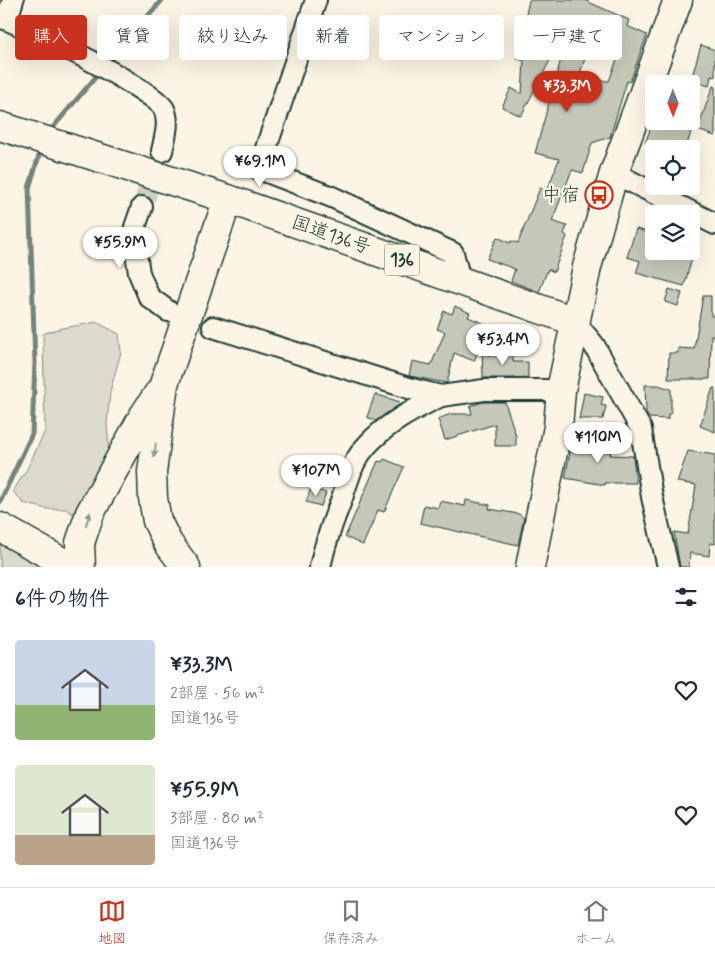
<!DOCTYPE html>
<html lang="ja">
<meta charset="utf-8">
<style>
:root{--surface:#fff;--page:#f2f2f3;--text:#1f2937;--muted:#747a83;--line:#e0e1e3;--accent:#c8321e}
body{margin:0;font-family:Mynerve,"Klee One",sans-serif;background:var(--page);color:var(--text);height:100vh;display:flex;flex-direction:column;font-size:19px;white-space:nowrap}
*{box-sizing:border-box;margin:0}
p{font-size:16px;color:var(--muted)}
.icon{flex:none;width:28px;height:28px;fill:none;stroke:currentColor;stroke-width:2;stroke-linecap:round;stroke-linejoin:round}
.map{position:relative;height:567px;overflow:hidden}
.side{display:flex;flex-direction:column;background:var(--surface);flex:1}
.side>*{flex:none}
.hud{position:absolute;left:15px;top:15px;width:685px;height:45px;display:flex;gap:10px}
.needle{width:32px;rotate:179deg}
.tools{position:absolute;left:645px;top:75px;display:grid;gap:10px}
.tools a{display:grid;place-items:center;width:55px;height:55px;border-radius:5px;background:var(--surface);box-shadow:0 5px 20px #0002;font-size:25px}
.price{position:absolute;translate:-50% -42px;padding:0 11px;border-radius:18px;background:#fff;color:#222;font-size:16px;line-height:32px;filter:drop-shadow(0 1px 2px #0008)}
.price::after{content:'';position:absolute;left:50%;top:30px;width:15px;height:11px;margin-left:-8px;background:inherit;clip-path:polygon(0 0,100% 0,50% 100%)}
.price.active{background:var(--accent);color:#fff}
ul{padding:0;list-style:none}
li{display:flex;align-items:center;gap:15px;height:125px;padding:0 15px}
li span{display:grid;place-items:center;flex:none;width:140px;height:100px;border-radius:5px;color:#555}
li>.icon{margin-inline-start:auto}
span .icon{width:60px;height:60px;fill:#fffc;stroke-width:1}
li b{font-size:21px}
h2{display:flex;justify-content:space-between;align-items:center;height:60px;padding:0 15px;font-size:21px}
.tag{padding:0 18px;border-radius:5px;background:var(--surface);box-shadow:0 5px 20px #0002;font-size:18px;line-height:45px}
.tag.active{background:var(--accent);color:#fff}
.tab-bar{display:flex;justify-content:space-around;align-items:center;height:70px;border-top:1px solid var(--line);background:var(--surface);font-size:14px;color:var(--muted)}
.tab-bar a{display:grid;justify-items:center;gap:2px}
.tab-bar .active{color:var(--accent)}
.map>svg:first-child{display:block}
.green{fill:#dcdacc;stroke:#7e8c80}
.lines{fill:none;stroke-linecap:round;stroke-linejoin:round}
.stream{stroke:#758479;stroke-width:5}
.building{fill:#c5c7b9;stroke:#1f3d34;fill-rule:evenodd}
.street-tunnel{stroke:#d0d0c2;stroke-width:20;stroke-dasharray:20 10;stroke-linecap:butt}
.street-casing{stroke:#1f3d34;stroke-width:24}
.secondary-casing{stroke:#1f3d34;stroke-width:31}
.highway-casing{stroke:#1f3d34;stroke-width:31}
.street{stroke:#fcf5e5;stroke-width:20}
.secondary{stroke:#fcf5e5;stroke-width:28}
.highway{stroke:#fcf5e5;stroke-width:28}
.oneway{fill:#8e998c}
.labels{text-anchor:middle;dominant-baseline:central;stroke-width:4.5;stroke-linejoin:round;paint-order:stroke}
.shield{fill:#fcf5e5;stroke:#617469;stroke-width:1}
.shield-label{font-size:18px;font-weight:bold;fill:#1f3d34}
.poi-label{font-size:19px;fill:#1f3d34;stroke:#fcf5e5;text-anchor:end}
.street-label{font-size:19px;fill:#1f3d34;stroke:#fcf5e5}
</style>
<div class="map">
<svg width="715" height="567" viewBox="0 0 715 567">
<rect width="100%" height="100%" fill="#fcf5e5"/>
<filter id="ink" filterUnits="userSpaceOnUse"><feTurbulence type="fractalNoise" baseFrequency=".02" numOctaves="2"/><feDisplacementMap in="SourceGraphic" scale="10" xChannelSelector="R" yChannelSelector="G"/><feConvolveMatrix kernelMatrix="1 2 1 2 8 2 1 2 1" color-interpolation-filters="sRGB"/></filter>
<g filter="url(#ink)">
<g class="green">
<path d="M96 322 119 334 121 352 110 392 107 424 110 461 79 519 66 509H47L23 503 13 491 27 469 45 431 43 334C61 326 76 327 96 322Z"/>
<path d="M0 541 54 567H0Z"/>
</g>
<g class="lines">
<g class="stream">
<path d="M107 64 162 0"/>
<path d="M49 132 100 72"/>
<path d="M0 502 32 434 35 363 29 188 41 149"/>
</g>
</g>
<g class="building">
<path d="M529 0H584L629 20 627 26 647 35 630 82 627 81 610 137 592 143 583 173 572 170 552 221 567 226 564 234 567 236 554 272 548 269 539 292 511 281 515 269 487 259 497 237 510 243 511 241 518 243 540 188 547 191 559 159 535 153 564 48 558 45 521 116 502 107 511 88 522 94 524 61 517 59ZM591 41 619 54 609 81 578 79Z"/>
<path d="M701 45 715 50V77L711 76 709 86 691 80Z"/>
<path d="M713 86H715V136L697 130Z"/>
<path d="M654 120 691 132 686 148 672 144 670 149H659L645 143Z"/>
<path d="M636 229 654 234V251H679L693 255 684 286 636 273 640 261 627 257Z"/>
<path d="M669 289 682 293 678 306 665 302Z"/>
<path d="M703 296H711V316H715V336L711 335 710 379H668L669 353H678V348L694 349Z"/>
<path d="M455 306 470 313 468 317 483 323 477 339 482 342 474 361 454 353 447 383 409 376 412 361 431 365 445 332 437 329 444 311 452 314Z"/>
<path d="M485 344 489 355 513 354V362H528V378H483L482 345Z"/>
<path d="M645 385H658L671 389V414H668V419L649 418 646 413Z"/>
<path d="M713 388H715V432L700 426Z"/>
<path d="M584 393 603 397 601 405 606 406 603 419H579Z"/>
<path d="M375 394 400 402 399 405 376 421 367 417Z"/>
<path d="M483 402H505L516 436V446H495V424L445 440 438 419 451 414H472L470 406Z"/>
<path d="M574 432 593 435 591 448 611 452 610 455 633 456 636 483H605V485L565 478Z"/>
<path d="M688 451 715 455V544L710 543 709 556 690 553 689 567H680L674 532 688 534 696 485 677 482Z"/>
<path d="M384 459 404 467 384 512 378 510 363 545 345 537 378 461 382 462Z"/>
<path d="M311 488 326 493 321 506 306 502Z"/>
<path d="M466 500 490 505 489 509 519 514 524 518 518 545 420 523 424 505 438 508 440 501 465 506Z"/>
</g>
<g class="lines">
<path class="street-tunnel" d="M142 207 158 162"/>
<g class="street-casing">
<g id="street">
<path d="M316 0 259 169 332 197 453 253 460 280"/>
<path d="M0 17C25 26 155 90 164 109 170 122 165 137 162 151"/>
<path d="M7 19 13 0"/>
<path d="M614 173 715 224"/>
<path d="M142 207 135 227 134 239 139 273 149 297 168 311"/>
<path d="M574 321 594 345 641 429 652 497 668 567"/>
<path d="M213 327 412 389 441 396 484 390H561"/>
<path d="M320 567C325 544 332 523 341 501 345 489 349 476 354 464 370 432 410 411 441 396"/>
</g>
</g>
<g class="secondary-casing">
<path id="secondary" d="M0 126 228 199"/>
</g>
<g class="highway-casing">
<g id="highway">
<path d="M0 527 71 567"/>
<path d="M81 567 80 543 90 513 144 415 158 394"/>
<path d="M186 567 168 543 157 521 153 498 152 472 164 384 228 199 574 321"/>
<path d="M530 567 558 427 561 390 587 267 614 173 678 0"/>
</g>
</g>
<use href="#street" class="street"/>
<use href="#secondary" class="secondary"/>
<use href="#highway" class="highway"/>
</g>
<defs><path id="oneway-solid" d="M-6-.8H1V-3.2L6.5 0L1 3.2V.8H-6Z" transform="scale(1.25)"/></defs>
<g class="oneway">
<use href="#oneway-solid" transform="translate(155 450) rotate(97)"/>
<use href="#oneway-solid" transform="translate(88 519) rotate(-71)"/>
</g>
</g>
<defs>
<g id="bus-ring" transform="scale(1.4375)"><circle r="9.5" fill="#fcf5e5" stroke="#c8321e" stroke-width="1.5"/><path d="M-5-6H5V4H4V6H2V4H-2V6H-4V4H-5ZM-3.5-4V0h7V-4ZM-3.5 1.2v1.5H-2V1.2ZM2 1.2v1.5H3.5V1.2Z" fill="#c8321e"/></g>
</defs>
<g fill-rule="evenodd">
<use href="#bus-ring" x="599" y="195"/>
</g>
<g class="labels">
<rect class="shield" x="384.5" y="244.5" width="35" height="31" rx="4"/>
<g class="shield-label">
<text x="402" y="260">136</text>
</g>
<g class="poi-label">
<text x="580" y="195">中宿</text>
</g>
<g class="street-label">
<text transform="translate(331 235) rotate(19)">国道136号</text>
</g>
</g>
</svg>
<div class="tools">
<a><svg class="needle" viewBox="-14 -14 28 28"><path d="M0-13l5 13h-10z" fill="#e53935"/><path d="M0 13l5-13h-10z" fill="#747a83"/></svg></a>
<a><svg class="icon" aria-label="locate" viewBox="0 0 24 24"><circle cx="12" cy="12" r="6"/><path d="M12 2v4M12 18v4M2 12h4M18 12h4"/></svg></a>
<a><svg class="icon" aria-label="layers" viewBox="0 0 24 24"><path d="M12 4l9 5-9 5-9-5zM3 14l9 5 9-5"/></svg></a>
</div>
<b class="price active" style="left:567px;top:113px">¥33.3M</b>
<b class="price" style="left:260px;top:188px">¥69.1M</b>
<b class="price" style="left:120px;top:269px">¥55.9M</b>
<b class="price" style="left:503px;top:366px">¥53.4M</b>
<b class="price" style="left:598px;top:464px">¥110M</b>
<b class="price" style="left:316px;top:497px">¥107M</b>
<div class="hud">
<a class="tag active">購入</a>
<a class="tag">賃貸</a>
<a class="tag">絞り込み</a>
<a class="tag">新着</a>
<a class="tag">マンション</a>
<a class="tag">一戸建て</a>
</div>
</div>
<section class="side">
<h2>6件の物件<svg class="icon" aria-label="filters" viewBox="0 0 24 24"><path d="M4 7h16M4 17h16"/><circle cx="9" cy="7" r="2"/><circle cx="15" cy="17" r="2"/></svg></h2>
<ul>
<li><span style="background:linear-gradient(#c9d6e8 65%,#8fb573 0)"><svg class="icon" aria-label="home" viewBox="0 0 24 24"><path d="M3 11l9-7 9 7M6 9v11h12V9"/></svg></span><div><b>¥33.3M</b><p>2部屋 · 56 m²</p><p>国道136号</p></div><svg class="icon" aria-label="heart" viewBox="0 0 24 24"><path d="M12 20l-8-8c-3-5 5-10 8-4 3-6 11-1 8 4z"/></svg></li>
<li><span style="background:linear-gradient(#dfe7d0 70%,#b9a48a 0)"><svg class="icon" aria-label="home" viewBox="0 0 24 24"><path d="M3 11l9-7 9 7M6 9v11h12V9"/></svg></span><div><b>¥55.9M</b><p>3部屋 · 80 m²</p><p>国道136号</p></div><svg class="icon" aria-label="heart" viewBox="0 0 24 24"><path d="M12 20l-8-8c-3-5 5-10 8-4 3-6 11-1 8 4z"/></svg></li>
</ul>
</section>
<nav class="tab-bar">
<a class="active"><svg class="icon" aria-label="map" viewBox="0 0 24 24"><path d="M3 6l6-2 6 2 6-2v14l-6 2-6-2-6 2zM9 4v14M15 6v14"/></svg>地図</a>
<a><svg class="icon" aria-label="saved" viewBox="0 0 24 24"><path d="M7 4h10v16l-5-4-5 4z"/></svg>保存済み</a>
<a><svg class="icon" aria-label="home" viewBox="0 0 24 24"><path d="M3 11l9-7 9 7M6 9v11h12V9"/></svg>ホーム</a>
</nav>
